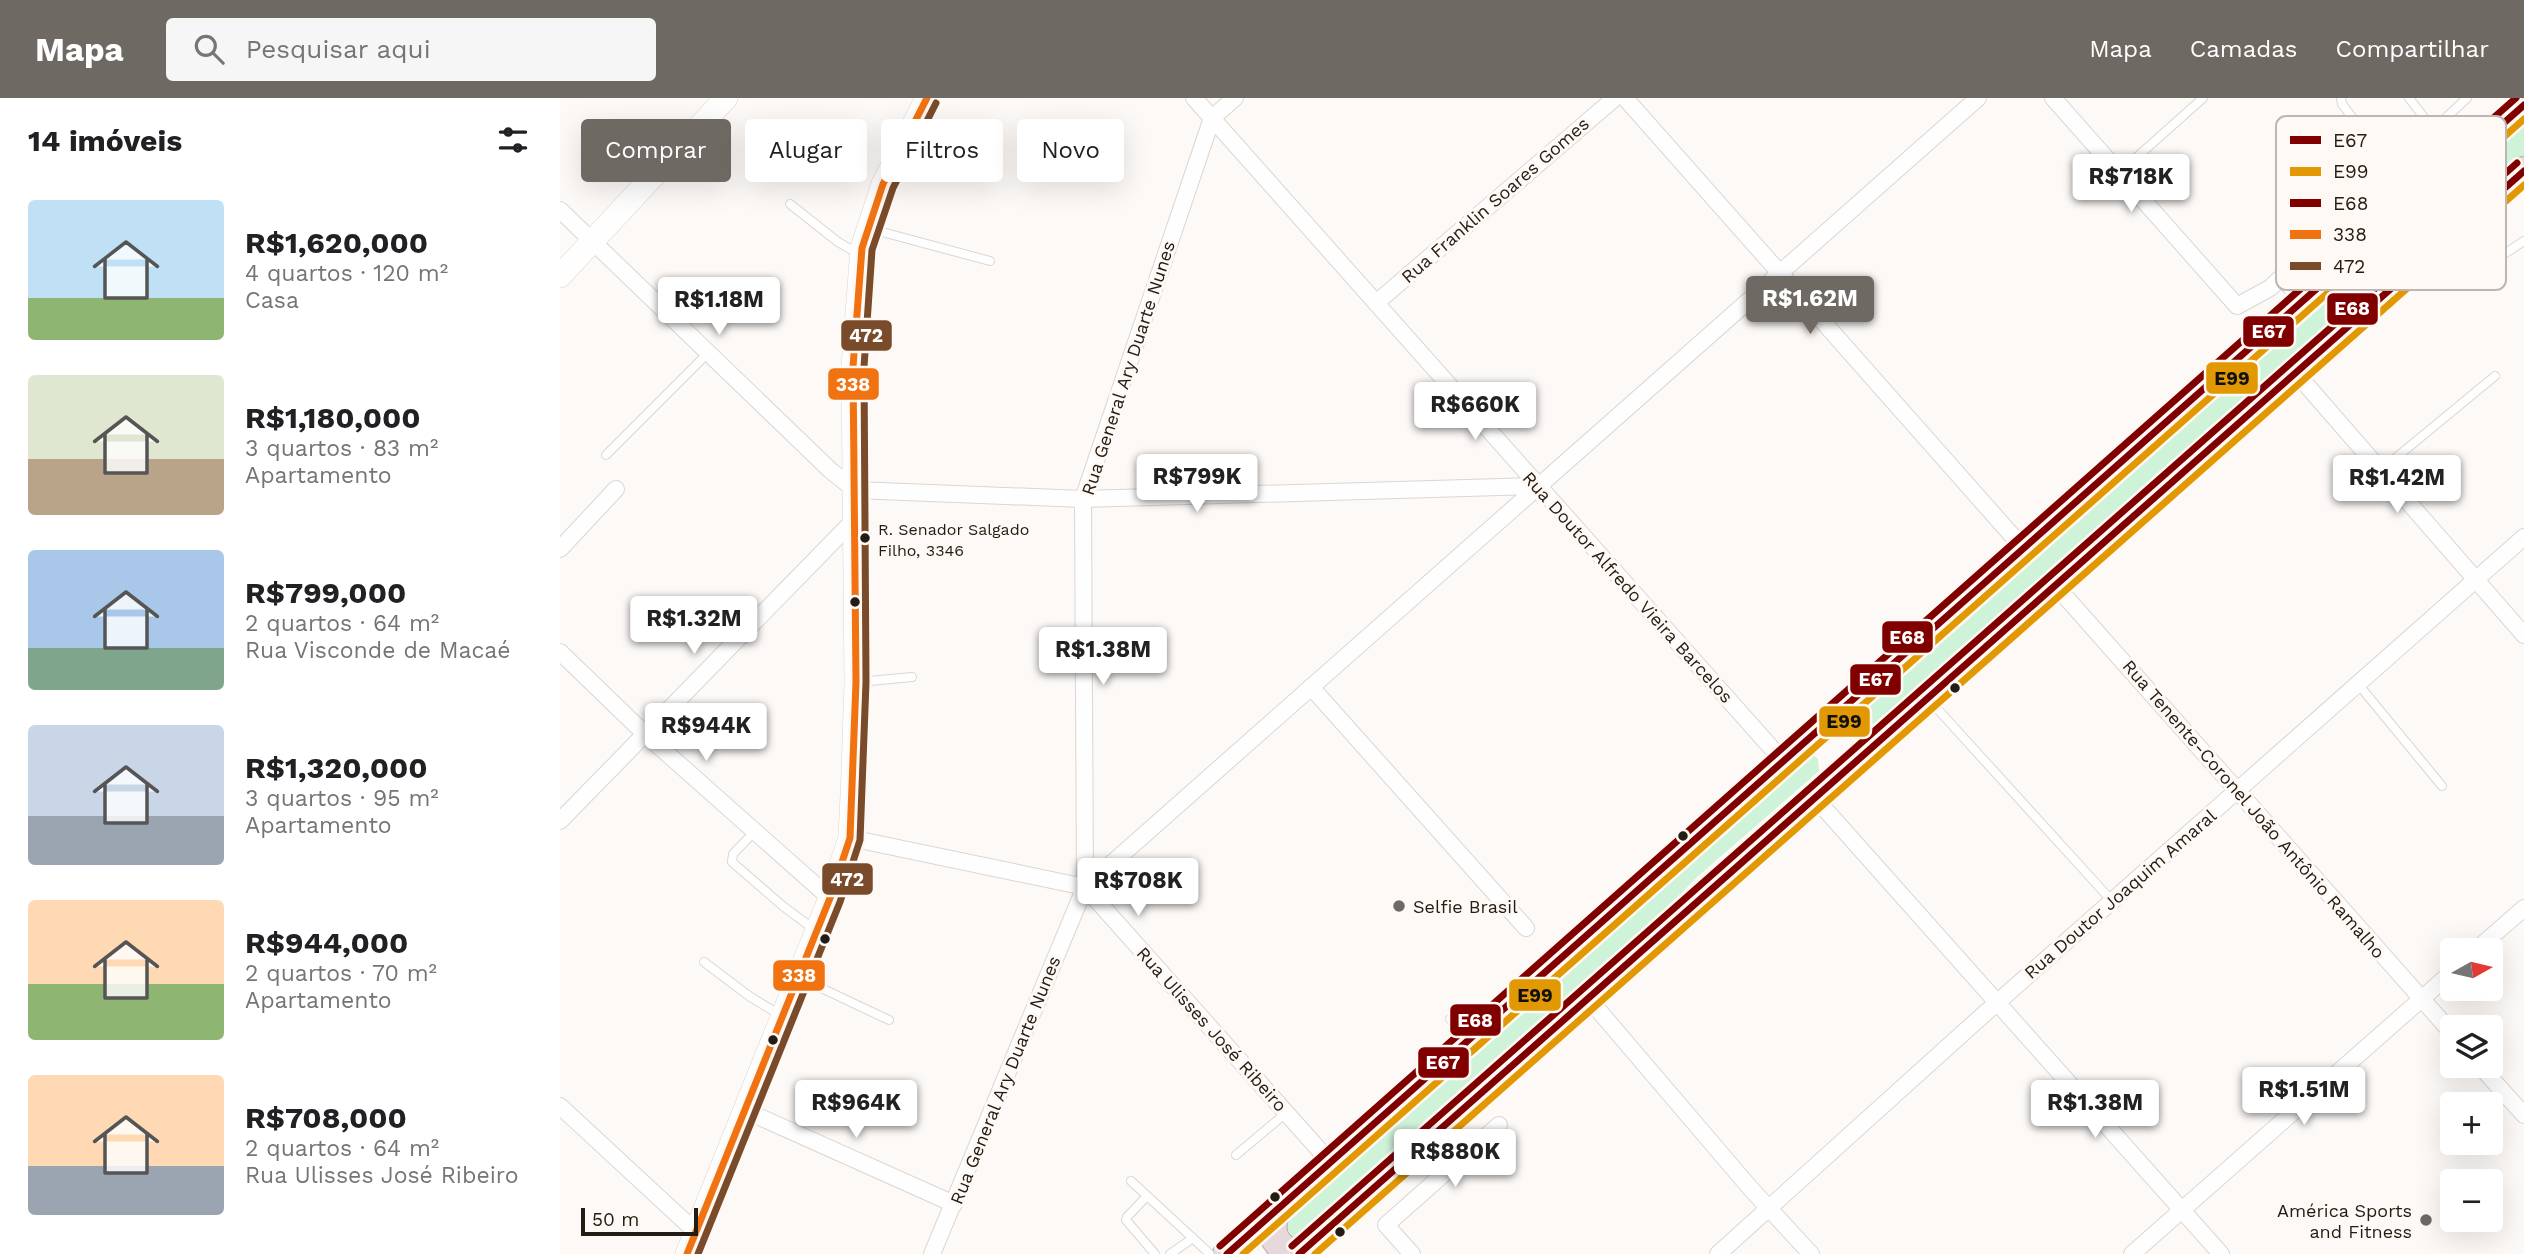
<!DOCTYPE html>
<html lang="pt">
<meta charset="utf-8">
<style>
:root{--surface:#fff;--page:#f6f6f6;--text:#202124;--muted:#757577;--accent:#6f6963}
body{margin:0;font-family:"Work Sans",sans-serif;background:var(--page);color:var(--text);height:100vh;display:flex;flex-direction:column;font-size:26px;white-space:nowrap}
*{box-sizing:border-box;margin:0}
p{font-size:23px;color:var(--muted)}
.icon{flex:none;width:38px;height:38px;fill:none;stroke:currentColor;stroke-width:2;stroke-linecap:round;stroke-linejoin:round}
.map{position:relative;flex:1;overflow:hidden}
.drawer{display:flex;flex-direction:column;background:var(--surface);width:560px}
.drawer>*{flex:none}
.hud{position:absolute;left:21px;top:21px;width:665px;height:63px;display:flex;gap:14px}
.needle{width:46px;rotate:82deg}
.tools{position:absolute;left:1880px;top:840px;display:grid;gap:14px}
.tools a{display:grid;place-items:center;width:63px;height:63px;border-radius:7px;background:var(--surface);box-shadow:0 7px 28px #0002;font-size:35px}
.scale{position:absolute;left:21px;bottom:18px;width:117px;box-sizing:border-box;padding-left:7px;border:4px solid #231c14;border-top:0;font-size:19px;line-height:24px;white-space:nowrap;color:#231c14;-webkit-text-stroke:5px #fef9f5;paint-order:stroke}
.price{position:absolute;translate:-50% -60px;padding:0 16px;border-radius:7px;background:#fff;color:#222;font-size:23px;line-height:46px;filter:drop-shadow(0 2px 4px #0008)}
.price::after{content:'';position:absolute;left:50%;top:42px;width:21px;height:16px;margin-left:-10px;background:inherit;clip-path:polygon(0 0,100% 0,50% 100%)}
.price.current{background:var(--accent);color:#fff}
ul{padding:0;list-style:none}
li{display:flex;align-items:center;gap:21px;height:175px;padding:0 28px}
li span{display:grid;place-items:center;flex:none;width:196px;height:140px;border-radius:7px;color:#555}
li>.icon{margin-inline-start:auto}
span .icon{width:84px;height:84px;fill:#fffc;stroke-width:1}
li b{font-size:30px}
h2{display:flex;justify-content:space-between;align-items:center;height:84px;padding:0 28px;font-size:30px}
.pill{padding:0 24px;border-radius:7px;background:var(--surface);box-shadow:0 7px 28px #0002;font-size:24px;line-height:63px}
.pill.current{background:var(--accent);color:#fff}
header{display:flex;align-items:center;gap:42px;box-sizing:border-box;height:98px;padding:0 35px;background:var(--accent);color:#fff}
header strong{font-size:33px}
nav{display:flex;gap:38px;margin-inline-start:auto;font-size:24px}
.search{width:490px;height:63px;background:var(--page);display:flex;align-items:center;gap:18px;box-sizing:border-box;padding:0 24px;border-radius:7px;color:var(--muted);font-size:26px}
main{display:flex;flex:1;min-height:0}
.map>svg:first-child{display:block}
.green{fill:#cff3d9}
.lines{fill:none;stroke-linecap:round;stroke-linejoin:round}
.lane-casing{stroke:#dbd6d1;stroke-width:10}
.street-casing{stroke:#dbd6d1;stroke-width:18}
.secondary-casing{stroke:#dbd6d1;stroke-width:24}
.highway-casing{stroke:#baa9ab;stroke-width:30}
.lane{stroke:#fffefe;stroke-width:8}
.street{stroke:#fffefe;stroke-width:16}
.secondary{stroke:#fffefe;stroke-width:23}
.highway{stroke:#e7d9db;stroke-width:28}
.bus-1-casing{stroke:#fef9f5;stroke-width:12}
.bus-2-casing{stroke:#fef9f5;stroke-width:12}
.bus-3-casing{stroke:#fef9f5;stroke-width:12}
.bus-4-casing{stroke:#fef9f5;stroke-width:12}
.bus-5-casing{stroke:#fef9f5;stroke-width:12}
.bus-1{stroke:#800000;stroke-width:7}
.bus-2{stroke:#e29802;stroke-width:7}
.bus-3{stroke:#800000;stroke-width:7}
.bus-4{stroke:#f17210;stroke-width:7}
.bus-5{stroke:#7a4b2a;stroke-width:7}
.bus-dot{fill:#231c14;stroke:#fef9f5;stroke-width:2.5}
.poi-dot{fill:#6f6963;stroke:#fef9f5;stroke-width:2.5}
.labels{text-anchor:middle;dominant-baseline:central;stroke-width:6;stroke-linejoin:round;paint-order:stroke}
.bus-label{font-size:16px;fill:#231c14;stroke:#fef9f5;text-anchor:start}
.street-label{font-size:18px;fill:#231c14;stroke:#fef9f5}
.poi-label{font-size:18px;fill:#231c14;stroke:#fef9f5;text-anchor:start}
.key{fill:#fef9f5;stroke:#bcb7b2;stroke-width:2}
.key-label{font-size:19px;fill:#231c14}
.line-badge{stroke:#fef9f5;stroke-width:2.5}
.badge-label{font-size:19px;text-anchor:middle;font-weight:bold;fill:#fff}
.pale-badge-label{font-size:19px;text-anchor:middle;font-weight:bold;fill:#111}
</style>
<header>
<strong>Mapa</strong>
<div class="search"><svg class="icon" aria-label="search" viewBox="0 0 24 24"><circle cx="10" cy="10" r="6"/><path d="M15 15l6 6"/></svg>Pesquisar aqui</div>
<nav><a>Mapa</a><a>Camadas</a><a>Compartilhar</a></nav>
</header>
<main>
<section class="drawer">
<h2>14 imóveis<svg class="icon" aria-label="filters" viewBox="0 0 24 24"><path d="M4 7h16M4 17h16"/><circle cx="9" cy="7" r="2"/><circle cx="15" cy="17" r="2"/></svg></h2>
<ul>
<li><span style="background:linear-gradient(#bfe0f5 70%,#8fb573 0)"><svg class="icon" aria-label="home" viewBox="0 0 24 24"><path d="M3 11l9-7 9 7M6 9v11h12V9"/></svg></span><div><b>R$1,620,000</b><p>4 quartos · 120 m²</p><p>Casa</p></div></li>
<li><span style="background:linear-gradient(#dfe7d0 60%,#b9a48a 0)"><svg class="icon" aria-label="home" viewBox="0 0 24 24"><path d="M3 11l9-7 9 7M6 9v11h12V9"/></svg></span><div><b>R$1,180,000</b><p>3 quartos · 83 m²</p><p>Apartamento</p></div></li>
<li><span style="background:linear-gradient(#a9c7e8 70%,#7fa58c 0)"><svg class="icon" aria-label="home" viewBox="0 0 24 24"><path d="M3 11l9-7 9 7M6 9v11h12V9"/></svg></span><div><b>R$799,000</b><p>2 quartos · 64 m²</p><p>Rua Visconde de Macaé</p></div></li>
<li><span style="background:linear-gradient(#c9d6e8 65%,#9aa5b1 0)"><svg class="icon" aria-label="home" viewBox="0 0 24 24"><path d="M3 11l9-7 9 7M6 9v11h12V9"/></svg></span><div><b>R$1,320,000</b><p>3 quartos · 95 m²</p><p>Apartamento</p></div></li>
<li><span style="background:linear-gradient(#ffd9b3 60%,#8fb573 0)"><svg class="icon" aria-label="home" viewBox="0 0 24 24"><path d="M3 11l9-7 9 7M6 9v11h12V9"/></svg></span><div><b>R$944,000</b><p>2 quartos · 70 m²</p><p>Apartamento</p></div></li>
<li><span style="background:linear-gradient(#ffd9b3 65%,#9aa5b1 0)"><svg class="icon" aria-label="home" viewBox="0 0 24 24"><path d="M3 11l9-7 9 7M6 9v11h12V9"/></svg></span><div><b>R$708,000</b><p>2 quartos · 64 m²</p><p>Rua Ulisses José Ribeiro</p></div></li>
</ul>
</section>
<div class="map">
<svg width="1964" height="1156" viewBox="0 0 1964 1156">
<rect width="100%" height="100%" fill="#fcf9f7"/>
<g class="green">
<path d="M1964 22V59L1788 219 1309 637 1307 620 1298 613Z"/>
<path d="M1249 653 1258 661 1259 673 1137 779 1073 845 732 1147 722 1120Z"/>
</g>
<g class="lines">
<g class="lane-casing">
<g id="lane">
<path d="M1781 0 1782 6 1800 30"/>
<path d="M1849 0 1873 31 1917 41"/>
<path d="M1813 47 1833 69"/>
<path d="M1559 75 1643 0"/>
<path d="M1820 81 1837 112"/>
<path d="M230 106 278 144 299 156"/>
<path d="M1783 121 1820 81 1907 0"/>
<path d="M311 131 430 163"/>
<path d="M1872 158C1908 189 1932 163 1964 143"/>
<path d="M1718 182 1738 202"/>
<path d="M46 357 148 255"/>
<path d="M1821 372 1935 278"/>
<path d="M299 584 352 579"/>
<path d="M1798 586 1882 688"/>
<path d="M1372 605 1552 803"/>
<path d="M195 733 173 756 172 764 224 809 255 832"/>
<path d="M144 864 189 898 220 917"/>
<path d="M240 880 329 922"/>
<path d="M890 921 904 937"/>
<path d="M676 1057 726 1015"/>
<path d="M571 1083 650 1156"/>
<path d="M587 1098 567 1119 566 1122 595 1156"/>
<path d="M610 1156 633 1140"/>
</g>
</g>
<g class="street-casing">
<g id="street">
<path d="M634 0 1223 663"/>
<path d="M1065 0 1464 451"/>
<path d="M1493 0 1677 208 1710 190 1783 121 1821 134"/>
<path d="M0 112 270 372 295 392 523 401 979 388"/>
<path d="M816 205 1055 0"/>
<path d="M1736 275 1964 537"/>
<path d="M0 451 56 391"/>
<path d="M1495 487 1892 935"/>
<path d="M0 554 84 635 270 800"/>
<path d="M751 589 966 830"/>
<path d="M1255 700 1661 1156"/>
<path d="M0 723 296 420"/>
<path d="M290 740 525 789 770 1064"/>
<path d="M525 789 1418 0"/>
<path d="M1916 852 1964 810"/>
<path d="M1028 900 1191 1091 1251 1156"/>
<path d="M1920 968 1964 1017"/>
<path d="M0 1008 135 1133"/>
<path d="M184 1012 394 1106"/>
<path d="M372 1156 525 789 523 401 652 20 675 0"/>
<path d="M852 1156 826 1127 939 1027"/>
<path d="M1158 1156 1413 926 1964 439"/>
<path d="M1572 1156 1892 874"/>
</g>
</g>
<g class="secondary-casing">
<g id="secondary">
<path d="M0 178 166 0"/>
<path d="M127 1156 270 800 290 740 293 675 296 584 293 269 302 150 323 86 367 0"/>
</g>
</g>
<g class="highway-casing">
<g id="highway">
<path d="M716 1112C709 1133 712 1146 733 1156"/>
<path d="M667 1156 1964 7"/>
<path d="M739 1156 1964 73"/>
</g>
</g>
<use href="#lane" class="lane"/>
<use href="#street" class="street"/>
<use href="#secondary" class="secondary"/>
<use href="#highway" class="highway"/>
<g class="bus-1-casing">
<g id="bus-1">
<path d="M667 1156 1964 7"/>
<path d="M739 1156 1964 73"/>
</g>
</g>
<g class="bus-2-casing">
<g id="bus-2">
<path d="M683 1156 1964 21"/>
<path d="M755 1156 1964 87"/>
</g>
</g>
<g class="bus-3-casing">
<g id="bus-3">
<path d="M660 1148 1956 0"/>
<path d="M732 1148 1957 65"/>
</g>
</g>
<g class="bus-4-casing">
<path id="bus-4" d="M127 1156 270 800 290 740 296 584 293 269 302 150 323 86 367 0"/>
</g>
<g class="bus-5-casing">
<path id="bus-5" d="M138 1156 280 804 300 742 306 584 304 269 312 152 333 90 376 5"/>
</g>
<use href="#bus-1" class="bus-1"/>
<use href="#bus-2" class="bus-2"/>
<use href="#bus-3" class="bus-3"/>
<use href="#bus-4" class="bus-4"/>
<use href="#bus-5" class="bus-5"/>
</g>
<g class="bus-dot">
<circle cx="305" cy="440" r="6"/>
<circle cx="295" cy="504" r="6"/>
<circle cx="1395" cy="590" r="6"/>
<circle cx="1123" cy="738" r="6"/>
<circle cx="265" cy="841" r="6"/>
<circle cx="213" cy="942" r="6"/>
<circle cx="715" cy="1099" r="6"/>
<circle cx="780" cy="1134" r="6"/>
</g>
<g class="poi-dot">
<circle cx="839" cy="808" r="7"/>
<circle cx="1866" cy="1122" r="7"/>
</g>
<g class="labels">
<g class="bus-label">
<text x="318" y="431">R. Senador Salgado<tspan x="318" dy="21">Filho, 3346</tspan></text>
</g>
<g class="street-label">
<text transform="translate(935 102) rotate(-41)">Rua Franklin Soares Gomes</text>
<text transform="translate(568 270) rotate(-72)">Rua General Ary Duarte Nunes</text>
<text transform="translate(1068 489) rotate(48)">Rua Doutor Alfredo Vieira Barcelos</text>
<text transform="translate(1694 711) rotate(49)">Rua Tenente-Coronel João Antônio Ramalho</text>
<text transform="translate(1560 796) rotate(-41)">Rua Doutor Joaquim Amaral</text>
<text transform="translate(652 931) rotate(48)">Rua Ulisses José Ribeiro</text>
<text transform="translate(445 982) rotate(-68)">Rua General Ary Duarte Nunes</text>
</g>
<g class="poi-label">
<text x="853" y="808">Selfie Brasil</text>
<text x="1852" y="1112" text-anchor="end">América Sports<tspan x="1852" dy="21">and Fitness</tspan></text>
</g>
</g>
<rect x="1716" y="18" width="230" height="174" rx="10" class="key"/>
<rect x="1730" y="38" width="31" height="8" fill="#800000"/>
<rect x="1730" y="69" width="31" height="9" fill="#e29802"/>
<rect x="1730" y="101" width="31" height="8" fill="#800000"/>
<rect x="1730" y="132" width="31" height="9" fill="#f17210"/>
<rect x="1730" y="164" width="31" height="8" fill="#7a4b2a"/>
<g class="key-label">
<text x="1773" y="49">E67</text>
<text x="1773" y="80">E99</text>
<text x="1773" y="112">E68</text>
<text x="1773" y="143">338</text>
<text x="1773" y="175">472</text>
</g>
<g class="line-badge">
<rect x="1766" y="194" width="53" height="34" rx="7" fill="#800000"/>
<rect x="1682" y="217" width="53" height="33" rx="7" fill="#800000"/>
<rect x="280" y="221" width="53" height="33" rx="7" fill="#7a4b2a"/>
<rect x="1645" y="263" width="54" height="34" rx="7" fill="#e29802"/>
<rect x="267" y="269" width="53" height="34" rx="7" fill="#f17210"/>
<rect x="1321" y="522" width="53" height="34" rx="7" fill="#800000"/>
<rect x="1289" y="565" width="53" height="33" rx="7" fill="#800000"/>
<rect x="1258" y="607" width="53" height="33" rx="7" fill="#e29802"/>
<rect x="261" y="764" width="53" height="34" rx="7" fill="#7a4b2a"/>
<rect x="212" y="861" width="54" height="33" rx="7" fill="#f17210"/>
<rect x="948" y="880" width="54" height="34" rx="7" fill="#e29802"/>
<rect x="889" y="905" width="53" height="34" rx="7" fill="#800000"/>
<rect x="857" y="948" width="53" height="33" rx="7" fill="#800000"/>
</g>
<g class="badge-label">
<text x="1792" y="217">E68</text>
<text x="1709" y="240">E67</text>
<text x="306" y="244">472</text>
<text x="293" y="293">338</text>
<text x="1347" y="546">E68</text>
<text x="1316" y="588">E67</text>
<text x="287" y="788">472</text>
<text x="239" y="884">338</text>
<text x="915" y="929">E68</text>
<text x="883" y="971">E67</text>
</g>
<g class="pale-badge-label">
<text x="1672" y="287">E99</text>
<text x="1284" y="630">E99</text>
<text x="975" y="904">E99</text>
</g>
</svg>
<div class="tools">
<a><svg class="needle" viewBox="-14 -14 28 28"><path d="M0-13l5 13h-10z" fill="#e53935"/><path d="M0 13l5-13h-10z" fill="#757577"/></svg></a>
<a><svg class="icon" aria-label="layers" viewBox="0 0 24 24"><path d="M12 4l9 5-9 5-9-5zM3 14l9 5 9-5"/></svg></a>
<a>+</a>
<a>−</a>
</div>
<div class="scale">50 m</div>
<b class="price" style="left:1571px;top:116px">R$718K</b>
<b class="price current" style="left:1250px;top:238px">R$1.62M</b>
<b class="price" style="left:159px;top:239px">R$1.18M</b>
<b class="price" style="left:915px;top:344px">R$660K</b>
<b class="price" style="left:637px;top:416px">R$799K</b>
<b class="price" style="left:1837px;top:417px">R$1.42M</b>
<b class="price" style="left:134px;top:558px">R$1.32M</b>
<b class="price" style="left:543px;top:589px">R$1.38M</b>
<b class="price" style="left:146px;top:665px">R$944K</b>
<b class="price" style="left:578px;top:820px">R$708K</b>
<b class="price" style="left:1744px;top:1029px">R$1.51M</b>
<b class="price" style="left:296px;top:1042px">R$964K</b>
<b class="price" style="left:1535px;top:1042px">R$1.38M</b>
<b class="price" style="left:895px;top:1091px">R$880K</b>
<div class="hud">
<a class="pill current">Comprar</a>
<a class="pill">Alugar</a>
<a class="pill">Filtros</a>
<a class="pill">Novo</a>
</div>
</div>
</main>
